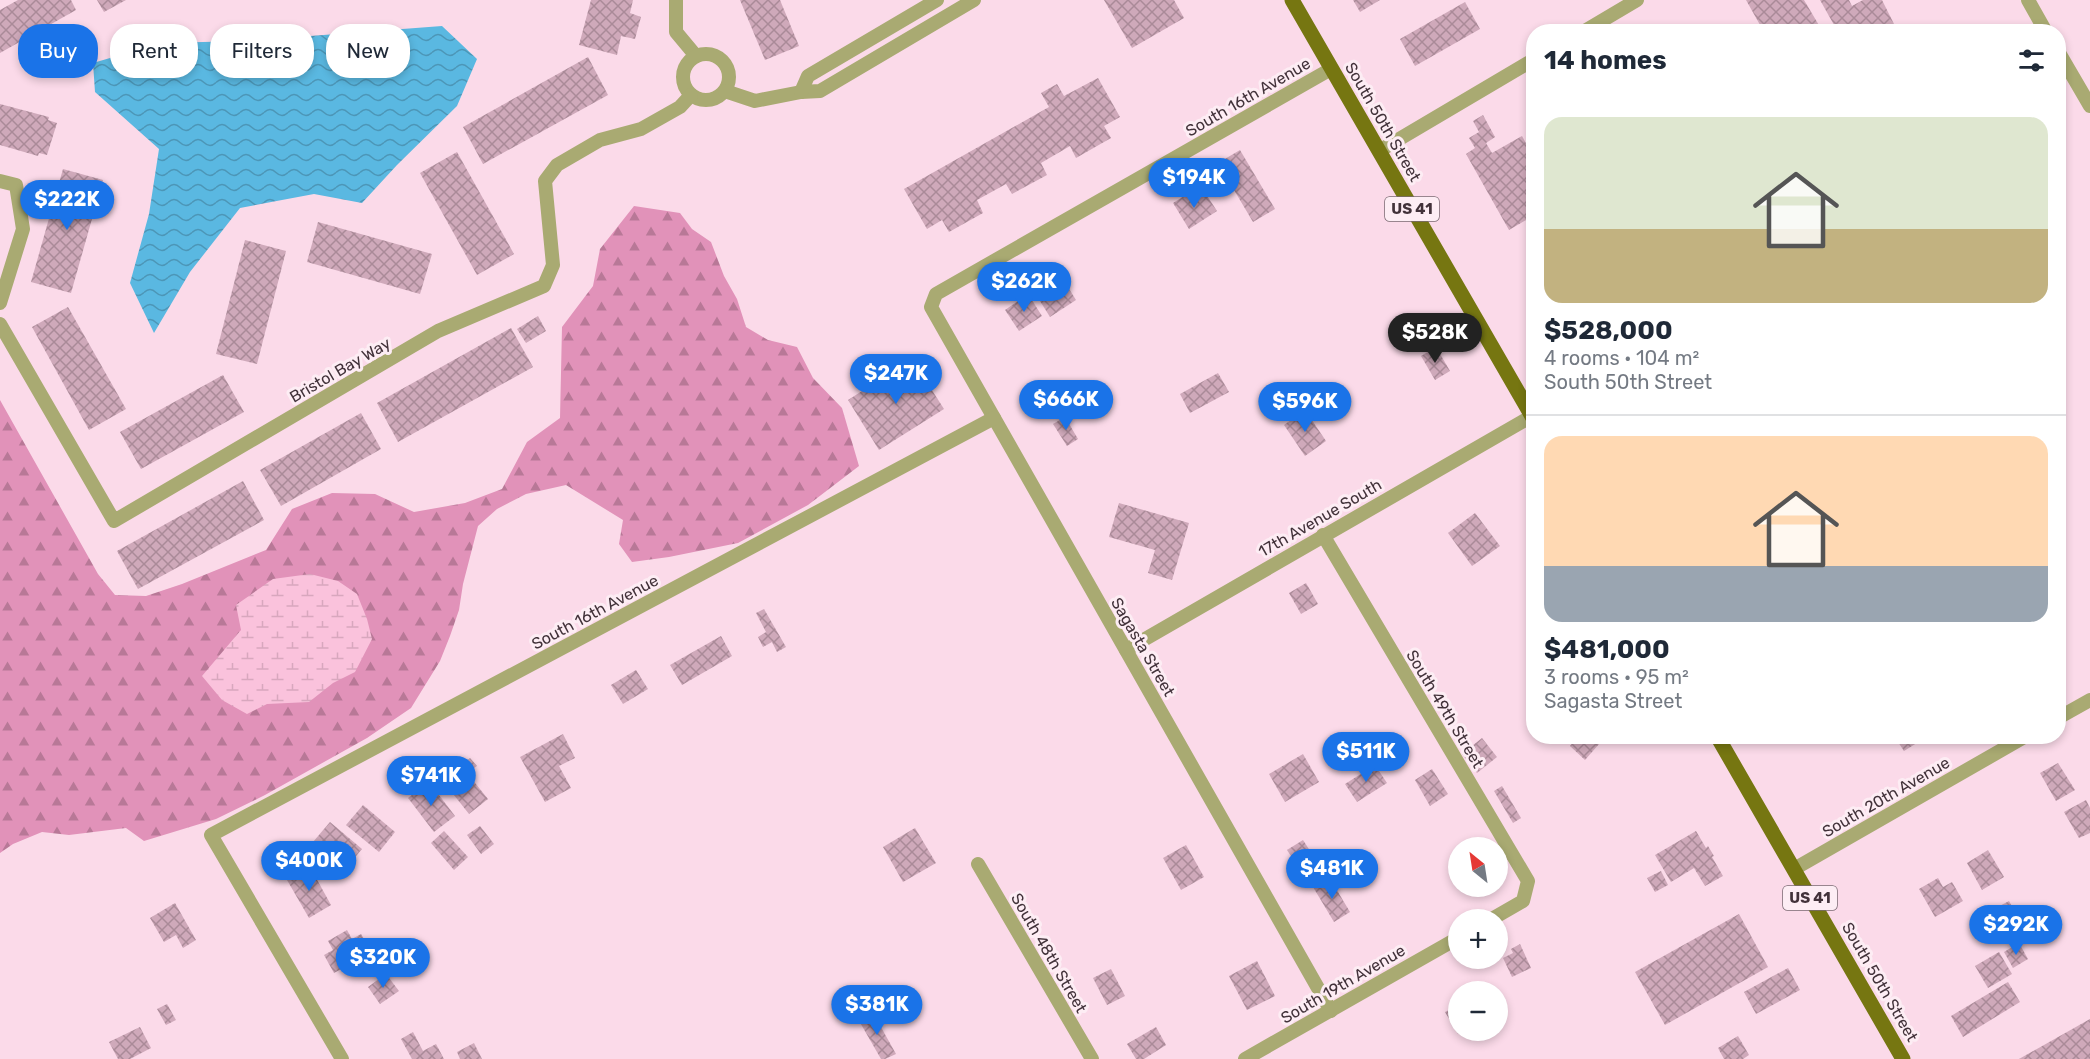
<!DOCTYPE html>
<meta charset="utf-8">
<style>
:root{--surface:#fff;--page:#f6f6f7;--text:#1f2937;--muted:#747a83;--line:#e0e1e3;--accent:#1a73e8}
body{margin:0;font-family:Rubik,sans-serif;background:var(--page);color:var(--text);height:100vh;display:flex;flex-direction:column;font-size:22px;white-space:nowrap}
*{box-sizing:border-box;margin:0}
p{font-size:20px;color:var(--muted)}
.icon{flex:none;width:33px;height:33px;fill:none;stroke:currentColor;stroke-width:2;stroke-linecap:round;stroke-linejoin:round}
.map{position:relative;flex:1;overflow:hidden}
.drawer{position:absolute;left:1526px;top:24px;width:540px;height:720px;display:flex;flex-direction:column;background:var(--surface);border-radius:24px;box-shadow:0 3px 9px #0003}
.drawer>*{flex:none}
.hud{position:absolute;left:18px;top:24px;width:570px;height:54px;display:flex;gap:12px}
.needle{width:39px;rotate:330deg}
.tools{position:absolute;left:1448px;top:837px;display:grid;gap:12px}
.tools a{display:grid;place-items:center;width:60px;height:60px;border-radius:50%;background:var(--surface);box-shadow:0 3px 9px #0003;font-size:30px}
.price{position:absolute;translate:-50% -51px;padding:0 14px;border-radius:21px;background:var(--accent);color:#fff;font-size:20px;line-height:39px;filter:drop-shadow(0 2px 3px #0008)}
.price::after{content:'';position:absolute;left:50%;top:36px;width:18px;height:14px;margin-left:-9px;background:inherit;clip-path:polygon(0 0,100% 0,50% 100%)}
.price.active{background:#222;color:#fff}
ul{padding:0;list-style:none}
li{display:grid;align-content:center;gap:12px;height:318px;padding:0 18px}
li+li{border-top:2px solid var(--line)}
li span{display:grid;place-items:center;height:186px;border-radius:18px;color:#555}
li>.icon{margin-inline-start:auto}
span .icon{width:108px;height:108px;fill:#fffc;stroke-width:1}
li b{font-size:26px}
h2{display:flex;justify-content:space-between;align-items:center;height:72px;padding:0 18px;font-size:26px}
.tag{padding:0 21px;border-radius:24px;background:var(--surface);box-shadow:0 3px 9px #0003;font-size:21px;line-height:54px}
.tag.active{background:var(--accent);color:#fff}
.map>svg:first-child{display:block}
.forest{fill:url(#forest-firs)}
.wetland{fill:url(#wetland-marsh)}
.water{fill:url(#water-waves)}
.building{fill:url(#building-cross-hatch)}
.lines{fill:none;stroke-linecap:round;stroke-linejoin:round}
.street{stroke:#a9aa72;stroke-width:14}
.primary{stroke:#767611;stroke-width:15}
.labels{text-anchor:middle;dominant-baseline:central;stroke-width:6;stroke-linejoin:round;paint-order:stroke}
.shield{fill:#fdedf4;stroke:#7a6a72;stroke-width:1.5}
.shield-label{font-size:15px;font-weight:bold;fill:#42323a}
.street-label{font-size:16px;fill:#42323a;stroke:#fdedf4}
</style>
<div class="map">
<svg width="2090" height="1059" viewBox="0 0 2090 1059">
<defs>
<pattern id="forest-firs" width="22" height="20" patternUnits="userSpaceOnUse" patternTransform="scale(1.5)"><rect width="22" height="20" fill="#e192b9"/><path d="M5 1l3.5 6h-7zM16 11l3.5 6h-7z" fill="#b87897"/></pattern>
<pattern id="wetland-marsh" width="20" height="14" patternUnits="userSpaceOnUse" patternTransform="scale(1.5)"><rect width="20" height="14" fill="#fac2dc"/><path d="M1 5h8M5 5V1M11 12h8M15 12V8" fill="none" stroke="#d8a7be"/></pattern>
<pattern id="water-waves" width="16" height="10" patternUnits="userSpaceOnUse" patternTransform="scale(1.5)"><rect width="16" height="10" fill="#5ab8e1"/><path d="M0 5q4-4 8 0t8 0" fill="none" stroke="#4c96b7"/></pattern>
<pattern id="building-cross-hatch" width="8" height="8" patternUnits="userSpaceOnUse" patternTransform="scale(1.5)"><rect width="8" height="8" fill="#cfa9ba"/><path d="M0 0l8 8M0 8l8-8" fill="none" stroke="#aa8a98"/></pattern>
</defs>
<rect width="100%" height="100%" fill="#fbdae9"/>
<path class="forest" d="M634 206 680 213 692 229 711 242 724 276 737 299 746 327 768 340 797 347 813 378 842 408 859 466 808 505 738 543 669 557 632 562 619 544 623 520 566 485 526 494 497 509 478 526 463 584 459 610 450 636 440 661 411 708 367 738 265 795 216 819 144 841 126 828 69 835 42 832 13 844 0 853V400L98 574 115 595 146 596 182 584 266 550 292 509 332 493 375 494 414 512 465 503 502 489 527 442 560 418 562 327 593 286 600 249Z"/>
<path class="wetland" d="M310 574 338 581 357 594 367 619 372 639 355 672 333 683 309 702 267 704 247 714 222 700 202 676 241 630 236 605 273 579Z"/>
<path class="water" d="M442 26 477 59 457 106 397 165 362 203 314 194 240 208 190 272 154 333 130 283 149 214 159 149 95 92 93 63 161 43 245 41Z"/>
<g class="building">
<path d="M18 0H71L76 10 0 53V10Z"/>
<path d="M97 0H126L104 12Z"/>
<path d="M591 0H633L630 13 641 17 635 39 621 36 617 55 579 45Z"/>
<path d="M740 0H780L799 46 765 60Z"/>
<path d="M1104 0H1174L1184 18 1132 48Z"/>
<path d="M1353 0H1380L1360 12Z"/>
<path d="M1746 0H1804L1820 27 1812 32H1764Z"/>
<path d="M1820 0H1849L1852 6 1863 0H1882L1898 32H1838Z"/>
<path d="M1465 2 1480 29 1415 66 1400 39Z"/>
<path d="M588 57 608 95 483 164 463 127Z"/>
<path d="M1098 78 1120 117 1104 126 1111 138 1076 158 1070 146 1041 163 1047 175 1012 194 1006 184 977 200 983 213 949 232 942 220 927 229 904 189 1049 107 1041 93 1057 84 1064 96Z"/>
<path d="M0 104 49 117 48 120 57 123 47 155 39 153 38 156 0 145Z"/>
<path d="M1483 115 1495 137 1486 143 1492 153 1522 136 1533 156V216L1509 230 1466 154 1475 148 1469 138 1479 132 1473 121Z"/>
<path d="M1240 150 1275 209 1253 222 1218 163Z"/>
<path d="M457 152 514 254 477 275 420 173Z"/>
<path d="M63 169 103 180 71 293 31 282Z"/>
<path d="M1192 191 1197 200 1206 194 1217 211 1189 229 1173 203Z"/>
<path d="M318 222 432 254 420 294 307 262Z"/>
<path d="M245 240 286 251 257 364 216 354Z"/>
<path d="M1061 276 1076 300 1050 317 1035 293Z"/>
<path d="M1028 294 1042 316 1019 331 1005 310Z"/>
<path d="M68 307 126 409 89 430 32 327Z"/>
<path d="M538 316 546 331 526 343 517 329Z"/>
<path d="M511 328 533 367 398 442 377 403Z"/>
<path d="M1436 347 1450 371 1435 380 1421 356Z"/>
<path d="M912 359 944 409 879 450 848 400Z"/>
<path d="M1218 373 1229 392 1190 413 1180 394Z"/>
<path d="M223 375 244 412 141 469 120 432Z"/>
<path d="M1305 410 1326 441 1305 456 1284 425Z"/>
<path d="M361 413 381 449 281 506 260 470Z"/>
<path d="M1065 417 1078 439 1067 446 1053 424Z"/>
<path d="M243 481 264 520 138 589 117 551Z"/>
<path d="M1119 503 1189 523 1172 580 1148 573 1155 550 1109 537Z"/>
<path d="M1475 513 1500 546 1472 566 1448 533Z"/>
<path d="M1306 583 1318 604 1301 614 1289 593Z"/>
<path d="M764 609 786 647 777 652 772 642 763 647 758 637 766 632 756 613Z"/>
<path d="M721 636 732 656 682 685 670 665Z"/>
<path d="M636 670 648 689 623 704 611 685Z"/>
<path d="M563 734 575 758 559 766 571 788 545 802 520 757Z"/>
<path d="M1578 736H1606L1585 760 1570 746Z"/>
<path d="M1894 736H1928L1904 751Z"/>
<path d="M1482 738 1497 757 1477 773 1462 754Z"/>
<path d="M1303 754 1319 782 1285 802 1269 774Z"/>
<path d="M470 758 477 766 467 773 488 799 469 814 442 780Z"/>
<path d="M2058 763 2075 790 2056 801 2040 773Z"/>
<path d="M1375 765 1387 783 1357 802 1345 784Z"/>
<path d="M1432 769 1448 794 1430 806 1415 780Z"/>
<path d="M429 782 455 816 434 832 408 798Z"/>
<path d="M1502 786 1521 818 1513 823 1494 791Z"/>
<path d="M2086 800 2090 808V833L2079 838 2064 812Z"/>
<path d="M363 805 395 832 379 852 346 825Z"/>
<path d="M330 822 362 849 345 869 313 842Z"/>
<path d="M480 826 494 844 481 854 467 835Z"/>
<path d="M915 828 936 863 903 882 883 847Z"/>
<path d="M444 831 468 857 454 870 431 843Z"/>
<path d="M1696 831 1706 848 1708 846 1714 856 1712 857 1723 876 1705 886 1694 868 1671 882 1655 855Z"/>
<path d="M1303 840 1314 857 1298 867 1287 850Z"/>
<path d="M1186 845 1204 877 1181 890 1163 858Z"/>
<path d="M1988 850 2004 877 1982 890 1967 863Z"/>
<path d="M310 867 331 905 309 918 287 880Z"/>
<path d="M1661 871 1668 885 1655 892 1647 878Z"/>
<path d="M1329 877 1350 912 1334 922 1313 887Z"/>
<path d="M1938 878 1943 887 1952 882 1963 901 1935 917 1919 889Z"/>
<path d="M2009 901 2022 924 2005 933 1992 910Z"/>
<path d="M175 903 196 940 183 948 176 935 164 942 150 918Z"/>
<path d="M1739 914 1768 967 1665 1025 1635 972Z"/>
<path d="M347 930 352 939 361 934 372 952 334 973 324 955 333 950 328 941Z"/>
<path d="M2019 943 2028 959 2013 968 2004 952Z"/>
<path d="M1520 944 1531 968 1512 977 1503 958 1513 953 1511 949Z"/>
<path d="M1999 952 2012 974 1988 988 1975 966Z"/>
<path d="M1257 961 1275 996 1247 1010 1229 976Z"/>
<path d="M1788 968 1800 990 1756 1014 1744 992Z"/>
<path d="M1111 969 1125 996 1107 1005 1093 978Z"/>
<path d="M386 974 399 991 380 1004 368 987Z"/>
<path d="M2008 982 2020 1002 1963 1037 1951 1016Z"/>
<path d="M167 1004 176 1020 166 1025 157 1009Z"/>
<path d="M1458 1005V1034L1445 1012Z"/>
<path d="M872 1011 896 1054 885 1059H881L858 1019Z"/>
<path d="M2090 1019V1059H2019Z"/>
<path d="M140 1027 151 1048 130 1059H118L109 1042Z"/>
<path d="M1156 1027 1166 1045 1144 1059H1136L1127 1044Z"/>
<path d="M413 1032 423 1051 436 1044 444 1059H412L401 1039Z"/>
<path d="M1738 1036 1749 1055 1743 1059H1724L1718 1048Z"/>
<path d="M474 1043 482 1059H460L457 1052Z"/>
</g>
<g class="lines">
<g class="street">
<path d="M676 0V32L696 56"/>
<path d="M2028 0 2046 32"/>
<path d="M1583 32 1637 0"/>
<path d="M2058 51 2090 106"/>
<circle cx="706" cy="77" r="23"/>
<path d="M725 91 755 101 801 92 820 91 974 0"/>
<path d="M801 92 808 76 937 0"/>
<path d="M1379 151 1533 60"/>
<path d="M0 181 16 185 23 229 0 303"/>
<path d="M0 324 114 521 438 331 544 286 553 265 545 181 557 165 600 140 641 129 680 107 691 95"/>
<path d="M1323 535 1528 881 1523 901 1490 920"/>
<path d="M1126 650 1532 416"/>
<path d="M2058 718 2090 700"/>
<path d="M978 864 1092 1059"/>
<path d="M1794 869 2026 736"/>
<path d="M1331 1011 931 307 936 294 1331 69"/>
<path d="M342 1059 211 835 994 418"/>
<path d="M1245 1059 1458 938"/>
</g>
<g class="primary">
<path d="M1292 0 1533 418"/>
<path d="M1717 736 1903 1059"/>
</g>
</g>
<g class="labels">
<g class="shield">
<rect x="1385" y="197" width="54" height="24" rx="4.5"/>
<rect x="1783" y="886" width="54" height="24" rx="4.5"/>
</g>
<g class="shield-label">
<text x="1412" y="209">US 41</text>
<text x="1810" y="898">US 41</text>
</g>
<g class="street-label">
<text transform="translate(1248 97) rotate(-30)">South 16th Avenue</text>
<text transform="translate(1383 122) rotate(60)">South 50th Street</text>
<text transform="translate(340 370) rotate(-30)">Bristol Bay Way</text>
<text transform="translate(1320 518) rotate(-30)">17th Avenue South</text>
<text transform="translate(595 612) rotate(-28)">South 16th Avenue</text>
<text transform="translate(1143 647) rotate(60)">Sagasta Street</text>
<text transform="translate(1445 709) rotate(59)">South 49th Street</text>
<text transform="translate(1886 797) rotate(-30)">South 20th Avenue</text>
<text transform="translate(1049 953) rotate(60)">South 48th Street</text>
<text transform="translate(1880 982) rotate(60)">South 50th Street</text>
<text transform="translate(1343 984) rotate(-30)">South 19th Avenue</text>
</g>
</g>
</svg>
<div class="tools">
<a><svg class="needle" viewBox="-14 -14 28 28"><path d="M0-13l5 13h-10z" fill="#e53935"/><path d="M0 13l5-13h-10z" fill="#747a83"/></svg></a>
<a>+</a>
<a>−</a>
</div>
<b class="price" style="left:1194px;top:209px">$194K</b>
<b class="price" style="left:67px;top:231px">$222K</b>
<b class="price" style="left:1024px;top:313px">$262K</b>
<b class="price active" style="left:1435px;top:364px">$528K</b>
<b class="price" style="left:896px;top:405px">$247K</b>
<b class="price" style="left:1066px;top:431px">$666K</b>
<b class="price" style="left:1305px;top:433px">$596K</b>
<b class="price" style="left:1366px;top:783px">$511K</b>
<b class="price" style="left:431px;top:807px">$741K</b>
<b class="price" style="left:309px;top:892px">$400K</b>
<b class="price" style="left:1332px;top:900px">$481K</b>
<b class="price" style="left:2016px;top:956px">$292K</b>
<b class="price" style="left:383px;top:989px">$320K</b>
<b class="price" style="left:877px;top:1036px">$381K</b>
<div class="hud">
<a class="tag active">Buy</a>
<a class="tag">Rent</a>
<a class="tag">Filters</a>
<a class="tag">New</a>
</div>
<section class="drawer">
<h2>14 homes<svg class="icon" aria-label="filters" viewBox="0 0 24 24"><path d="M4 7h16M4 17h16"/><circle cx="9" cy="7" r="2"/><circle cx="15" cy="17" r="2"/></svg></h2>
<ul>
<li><span style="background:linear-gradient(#dfe7d0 60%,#c2b280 0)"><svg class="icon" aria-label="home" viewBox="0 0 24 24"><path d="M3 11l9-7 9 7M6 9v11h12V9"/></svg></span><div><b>$528,000</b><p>4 rooms · 104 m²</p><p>South 50th Street</p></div></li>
<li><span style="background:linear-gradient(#ffd9b3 70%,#9aa5b1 0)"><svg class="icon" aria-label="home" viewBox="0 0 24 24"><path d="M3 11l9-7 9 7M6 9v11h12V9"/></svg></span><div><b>$481,000</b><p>3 rooms · 95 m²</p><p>Sagasta Street</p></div></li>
</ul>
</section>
</div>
